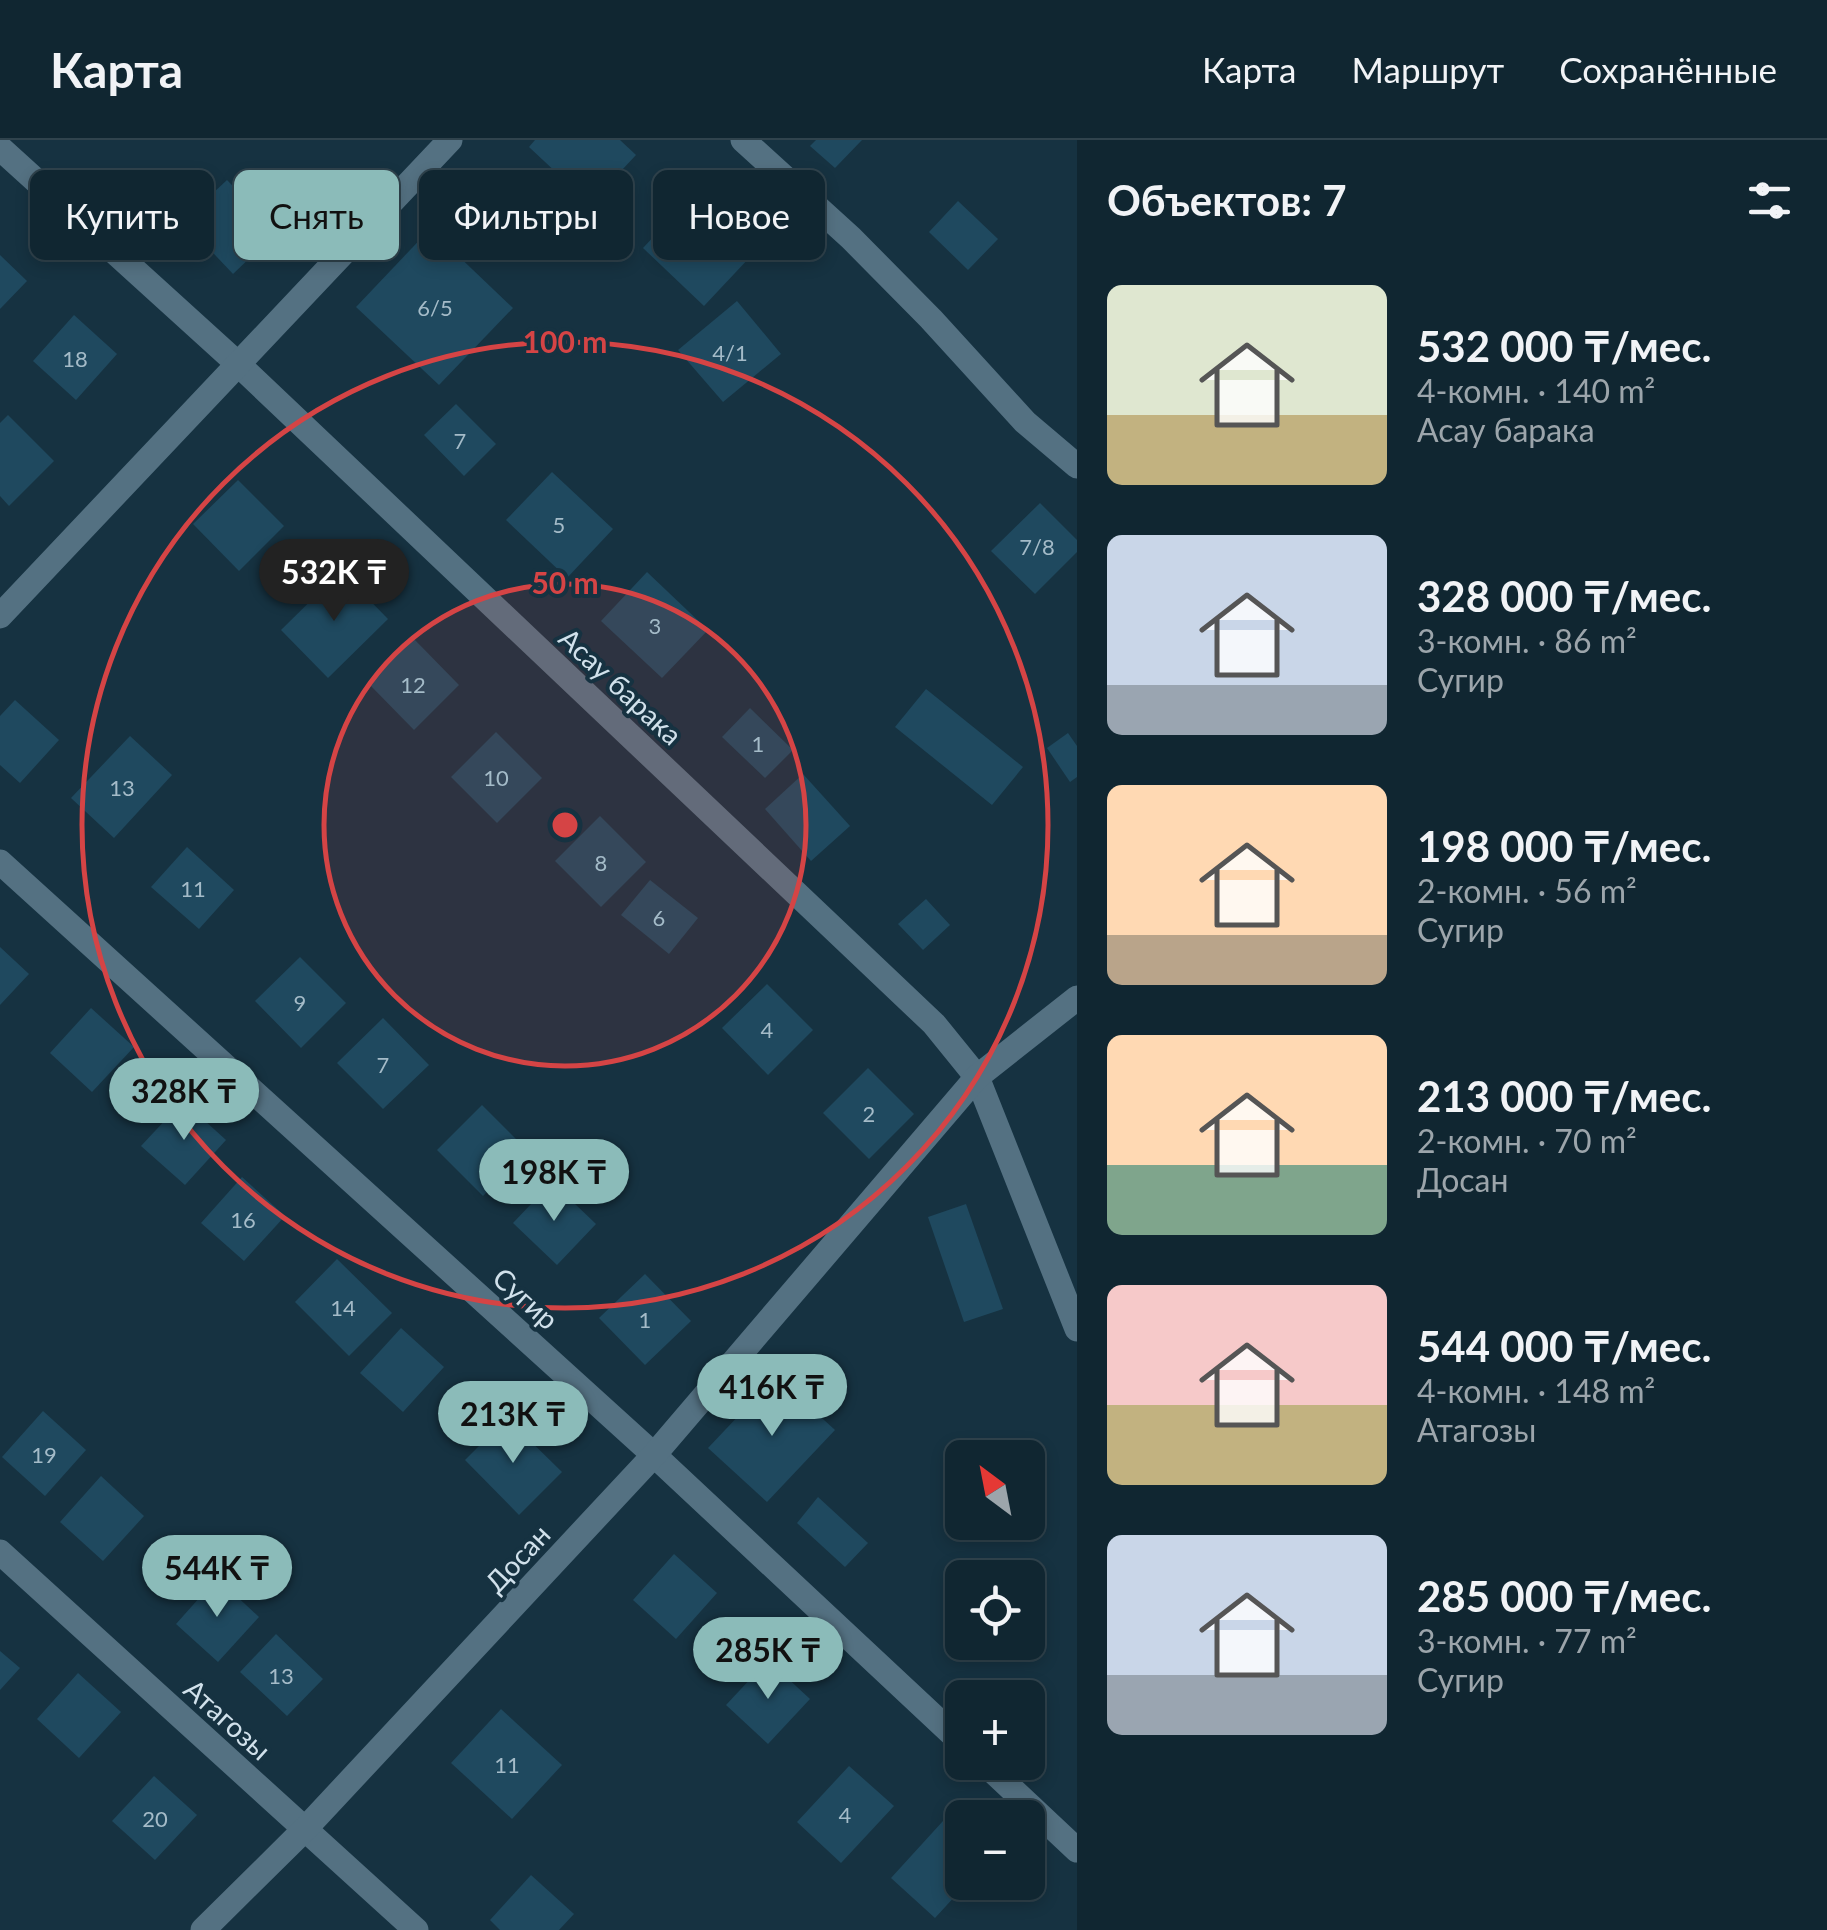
<!DOCTYPE html>
<html lang="ru">
<meta charset="utf-8">
<style>
:root{--surface:#102631;--page:#1e323d;--text:#f1f3f6;--muted:#9ca5ab;--line:#30434d;--accent:#8bbbb9}
body{margin:0;font-family:Lato,sans-serif;background:var(--page);color:var(--text);height:100vh;display:flex;flex-direction:column;font-size:38px;white-space:nowrap}
*{box-sizing:border-box;margin:0}
p{font-size:32px;color:var(--muted)}
.icon{flex:none;width:55px;height:55px;fill:none;stroke:currentColor;stroke-width:2;stroke-linecap:round;stroke-linejoin:round}
.map{position:relative;flex:1;overflow:hidden}
.drawer{display:flex;flex-direction:column;background:var(--surface);width:750px}
.drawer>*{flex:none}
.top-card{position:absolute;left:30px;top:30px;width:895px;height:90px;display:flex;gap:20px}
.needle{width:65px;rotate:328deg}
.tools{position:absolute;left:945px;top:1300px;display:grid;gap:20px}
.tools a{display:grid;place-items:center;width:100px;height:100px;border-radius:15px;background:var(--surface);box-shadow:0 5px 15px #0003,0 0 0 2px var(--line);font-size:50px}
.price{position:absolute;translate:-50% -85px;padding:0 22px;border-radius:35px;background:var(--accent);color:#111;font-size:32px;line-height:65px;filter:drop-shadow(0 2px 5px #0008)}
.price::after{content:'';position:absolute;left:50%;top:60px;width:30px;height:22px;margin-left:-15px;background:inherit;clip-path:polygon(0 0,100% 0,50% 100%)}
.price.current{background:#222;color:#fff}
ul{padding:0;list-style:none}
li{display:flex;align-items:center;gap:30px;height:250px;padding:0 30px}
li span{display:grid;place-items:center;flex:none;width:280px;height:200px;border-radius:15px;color:#555}
li>.icon{margin-inline-start:auto}
span .icon{width:120px;height:120px;fill:#fffc;stroke-width:1}
li b{font-size:42px}
h2{display:flex;justify-content:space-between;align-items:center;height:120px;padding:0 30px;font-size:42px}
.pill{padding:0 35px;border-radius:15px;background:var(--surface);box-shadow:0 5px 15px #0003,0 0 0 2px var(--line);font-size:35px;line-height:90px}
.pill.current{background:var(--accent);color:#111}
header{display:flex;align-items:center;gap:60px;box-sizing:border-box;height:140px;padding:0 50px;background:var(--surface);border-bottom:2px solid var(--line)}
header strong{font-size:48px}
nav{display:flex;gap:55px;margin-inline-start:auto;font-size:35px}
main{display:flex;flex:1;min-height:0}
.map>svg:first-child{display:block}
.building{fill:#1f495f}
.lines{fill:none;stroke-linecap:round;stroke-linejoin:round}
.street{stroke:#547182;stroke-width:25}
.ring{fill:none;stroke:#d54445;stroke-width:5}
.labels{text-anchor:middle;dominant-baseline:central;stroke-width:8;stroke-linejoin:round;paint-order:stroke}
.number-label{font-size:22px;fill:#a4bbc8}
.street-label{font-size:28px;fill:#d1e1eb;stroke:#163241}
.centre{fill:#d54445;stroke:#163241;stroke-width:5}
.ring-label{font-size:30px;text-anchor:middle;font-weight:bold;fill:#d54445;stroke:#163241;stroke-width:8;stroke-linejoin:round;paint-order:stroke}
</style>
<header>
<strong>Карта</strong>
<nav><a>Карта</a><a>Маршрут</a><a>Сохранённые</a></nav>
</header>
<main>
<div class="map">
<svg width="1077" height="1790" viewBox="0 0 1077 1790">
<rect width="100%" height="100%" fill="#163241"/>
<g class="building">
<path d="M535 0H620L636 15 590 64 529 7Z"/>
<path d="M816 0H862L835 28 810 6Z"/>
<path d="M227 40 277 92 233 134 183 81Z"/>
<path d="M689 59 750 117 704 166 643 108Z"/>
<path d="M958 61 998 99 968 130 929 92Z"/>
<path d="M430 89 513 168 439 245 356 167Z"/>
<path d="M0 115 27 141 0 169Z"/>
<path d="M737 161 781 214 723 262 678 210Z"/>
<path d="M74 175 117 214 76 260 33 221Z"/>
<path d="M456 264 496 304 464 336 424 295Z"/>
<path d="M8 275 54 321 9 366 0 356V283Z"/>
<path d="M552 332 613 389 567 438 506 380Z"/>
<path d="M238 340 284 386 239 431 193 384Z"/>
<path d="M1040 363 1077 400V412L1035 454 991 411Z"/>
<path d="M341 431 388 479 328 538 281 490Z"/>
<path d="M647 432 708 490 662 538 601 481Z"/>
<path d="M413 498 459 545 414 590 368 543Z"/>
<path d="M926 549 1023 627 992 665 895 587Z"/>
<path d="M15 560 59 600 20 643 0 625V576Z"/>
<path d="M750 568 793 610 765 638 722 597Z"/>
<path d="M496 592 542 638 497 683 451 637Z"/>
<path d="M1068 593 1077 606V637L1070 642 1047 608Z"/>
<path d="M130 596 172 635 114 698 71 658Z"/>
<path d="M803 634 850 686 811 721 765 669Z"/>
<path d="M600 676 646 722 601 767 555 721Z"/>
<path d="M187 707 234 750 199 789 151 747Z"/>
<path d="M650 740 698 778 669 814 621 775Z"/>
<path d="M926 759 950 785 923 810 898 784Z"/>
<path d="M0 807 29 834 0 865Z"/>
<path d="M300 817 346 863 301 908 255 861Z"/>
<path d="M767 844 813 890 768 935 722 888Z"/>
<path d="M91 868 134 907 92 952 50 913Z"/>
<path d="M383 878 429 925 383 969 337 923Z"/>
<path d="M868 928 914 974 869 1019 823 973Z"/>
<path d="M183 961 226 1000 185 1045 141 1006Z"/>
<path d="M482 965 528 1011 483 1056 437 1010Z"/>
<path d="M242 1037 285 1076 244 1121 201 1083Z"/>
<path d="M552 1042 596 1084 557 1125 513 1083Z"/>
<path d="M966 1064 1003 1169 964 1182 928 1077Z"/>
<path d="M337 1119 392 1173 349 1216 295 1162Z"/>
<path d="M645 1134 691 1181 645 1225 599 1178Z"/>
<path d="M401 1188 444 1227 403 1272 360 1233Z"/>
<path d="M776 1236 835 1290 767 1362 708 1308Z"/>
<path d="M43 1271 86 1310 45 1356 2 1317Z"/>
<path d="M507 1278 562 1332 519 1375 465 1320Z"/>
<path d="M101 1336 144 1376 103 1421 60 1382Z"/>
<path d="M818 1357 868 1403 845 1427 797 1383Z"/>
<path d="M674 1414 717 1453 676 1499 633 1460Z"/>
<path d="M217 1438 259 1477 218 1522 176 1484Z"/>
<path d="M276 1494 323 1539 287 1576 240 1532Z"/>
<path d="M0 1511 20 1528 0 1550Z"/>
<path d="M768 1520 810 1559 768 1604 726 1565Z"/>
<path d="M78 1533 121 1572 79 1618 37 1579Z"/>
<path d="M501 1569 562 1625 512 1679 451 1623Z"/>
<path d="M849 1626 894 1666 841 1723 797 1682Z"/>
<path d="M154 1636 197 1675 155 1720 112 1681Z"/>
<path d="M943 1681 962 1699V1742H968L935 1778 891 1738Z"/>
<path d="M531 1735 574 1774 559 1790H500L490 1780Z"/>
</g>
<g class="lines">
<g class="street">
<path d="M743 0 851 98 931 179 1025 282 1077 326"/>
<path d="M0 8 238 224 934 884 977 937 1077 1189"/>
<path d="M0 476 450 0"/>
<path d="M0 722 654 1315 962 1603"/>
<path d="M0 1412 416 1790"/>
<path d="M983 1622 1077 1710"/>
<path d="M203 1790 305 1689 654 1315 977 937 1077 858"/>
</g>
</g>
<circle cx="565" cy="685" r="241" fill="#d54445" fill-opacity=".12"/>
<g class="ring">
<circle cx="565" cy="685" r="241"/>
<circle cx="565" cy="685" r="483"/>
</g>
<g class="labels">
<g class="number-label">
<text x="435" y="167">6/5</text>
<text x="730" y="212">4/1</text>
<text x="75" y="218">18</text>
<text x="460" y="300">7</text>
<text x="559" y="384">5</text>
<text x="1037" y="406">7/8</text>
<text x="655" y="485">3</text>
<text x="413" y="544">12</text>
<text x="758" y="603">1</text>
<text x="496" y="637">10</text>
<text x="122" y="647">13</text>
<text x="601" y="722">8</text>
<text x="193" y="748">11</text>
<text x="659" y="777">6</text>
<text x="300" y="862">9</text>
<text x="767" y="889">4</text>
<text x="383" y="924">7</text>
<text x="869" y="973">2</text>
<text x="243" y="1079">16</text>
<text x="343" y="1167">14</text>
<text x="645" y="1179">1</text>
<text x="44" y="1314">19</text>
<text x="281" y="1535">13</text>
<text x="507" y="1624">11</text>
<text x="845" y="1674">4</text>
<text x="155" y="1678">20</text>
</g>
<g class="street-label">
<text transform="translate(621 546) rotate(43)">Асау барака</text>
<text transform="translate(526 1158) rotate(42)">Сугир</text>
<text transform="translate(517 1418) rotate(-47)">Досан</text>
<text transform="translate(228 1579) rotate(42)">Атагозы</text>
</g>
</g>
<circle cx="565" cy="685" r="15" class="centre"/>
<g class="ring-label">
<text x="565" y="213">100 m</text>
<text x="565" y="454">50 m</text>
</g>
</svg>
<div class="tools">
<a><svg class="needle" viewBox="-14 -14 28 28"><path d="M0-13l5 13h-10z" fill="#e53935"/><path d="M0 13l5-13h-10z" fill="#9ca5ab"/></svg></a>
<a><svg class="icon" aria-label="locate" viewBox="0 0 24 24"><circle cx="12" cy="12" r="6"/><path d="M12 2v4M12 18v4M2 12h4M18 12h4"/></svg></a>
<a>+</a>
<a>−</a>
</div>
<b class="price current" style="left:334px;top:484px">532K ₸</b>
<b class="price" style="left:184px;top:1003px">328K ₸</b>
<b class="price" style="left:554px;top:1084px">198K ₸</b>
<b class="price" style="left:772px;top:1299px">416K ₸</b>
<b class="price" style="left:513px;top:1326px">213K ₸</b>
<b class="price" style="left:217px;top:1480px">544K ₸</b>
<b class="price" style="left:768px;top:1562px">285K ₸</b>
<div class="top-card">
<a class="pill">Купить</a>
<a class="pill current">Снять</a>
<a class="pill">Фильтры</a>
<a class="pill">Новое</a>
</div>
</div>
<section class="drawer">
<h2>Объектов: 7<svg class="icon" aria-label="filters" viewBox="0 0 24 24"><path d="M4 7h16M4 17h16"/><circle cx="9" cy="7" r="2"/><circle cx="15" cy="17" r="2"/></svg></h2>
<ul>
<li><span style="background:linear-gradient(#dfe7d0 65%,#c2b280 0)"><svg class="icon" aria-label="home" viewBox="0 0 24 24"><path d="M3 11l9-7 9 7M6 9v11h12V9"/></svg></span><div><b>532 000 ₸/мес.</b><p>4-комн. · 140 m²</p><p>Асау барака</p></div></li>
<li><span style="background:linear-gradient(#c9d6e8 75%,#9aa5b1 0)"><svg class="icon" aria-label="home" viewBox="0 0 24 24"><path d="M3 11l9-7 9 7M6 9v11h12V9"/></svg></span><div><b>328 000 ₸/мес.</b><p>3-комн. · 86 m²</p><p>Сугир</p></div></li>
<li><span style="background:linear-gradient(#ffd9b3 75%,#b9a48a 0)"><svg class="icon" aria-label="home" viewBox="0 0 24 24"><path d="M3 11l9-7 9 7M6 9v11h12V9"/></svg></span><div><b>198 000 ₸/мес.</b><p>2-комн. · 56 m²</p><p>Сугир</p></div></li>
<li><span style="background:linear-gradient(#ffd9b3 65%,#7fa58c 0)"><svg class="icon" aria-label="home" viewBox="0 0 24 24"><path d="M3 11l9-7 9 7M6 9v11h12V9"/></svg></span><div><b>213 000 ₸/мес.</b><p>2-комн. · 70 m²</p><p>Досан</p></div></li>
<li><span style="background:linear-gradient(#f6c9c9 60%,#c2b280 0)"><svg class="icon" aria-label="home" viewBox="0 0 24 24"><path d="M3 11l9-7 9 7M6 9v11h12V9"/></svg></span><div><b>544 000 ₸/мес.</b><p>4-комн. · 148 m²</p><p>Атагозы</p></div></li>
<li><span style="background:linear-gradient(#c9d6e8 70%,#9aa5b1 0)"><svg class="icon" aria-label="home" viewBox="0 0 24 24"><path d="M3 11l9-7 9 7M6 9v11h12V9"/></svg></span><div><b>285 000 ₸/мес.</b><p>3-комн. · 77 m²</p><p>Сугир</p></div></li>
</ul>
</section>
</main>
